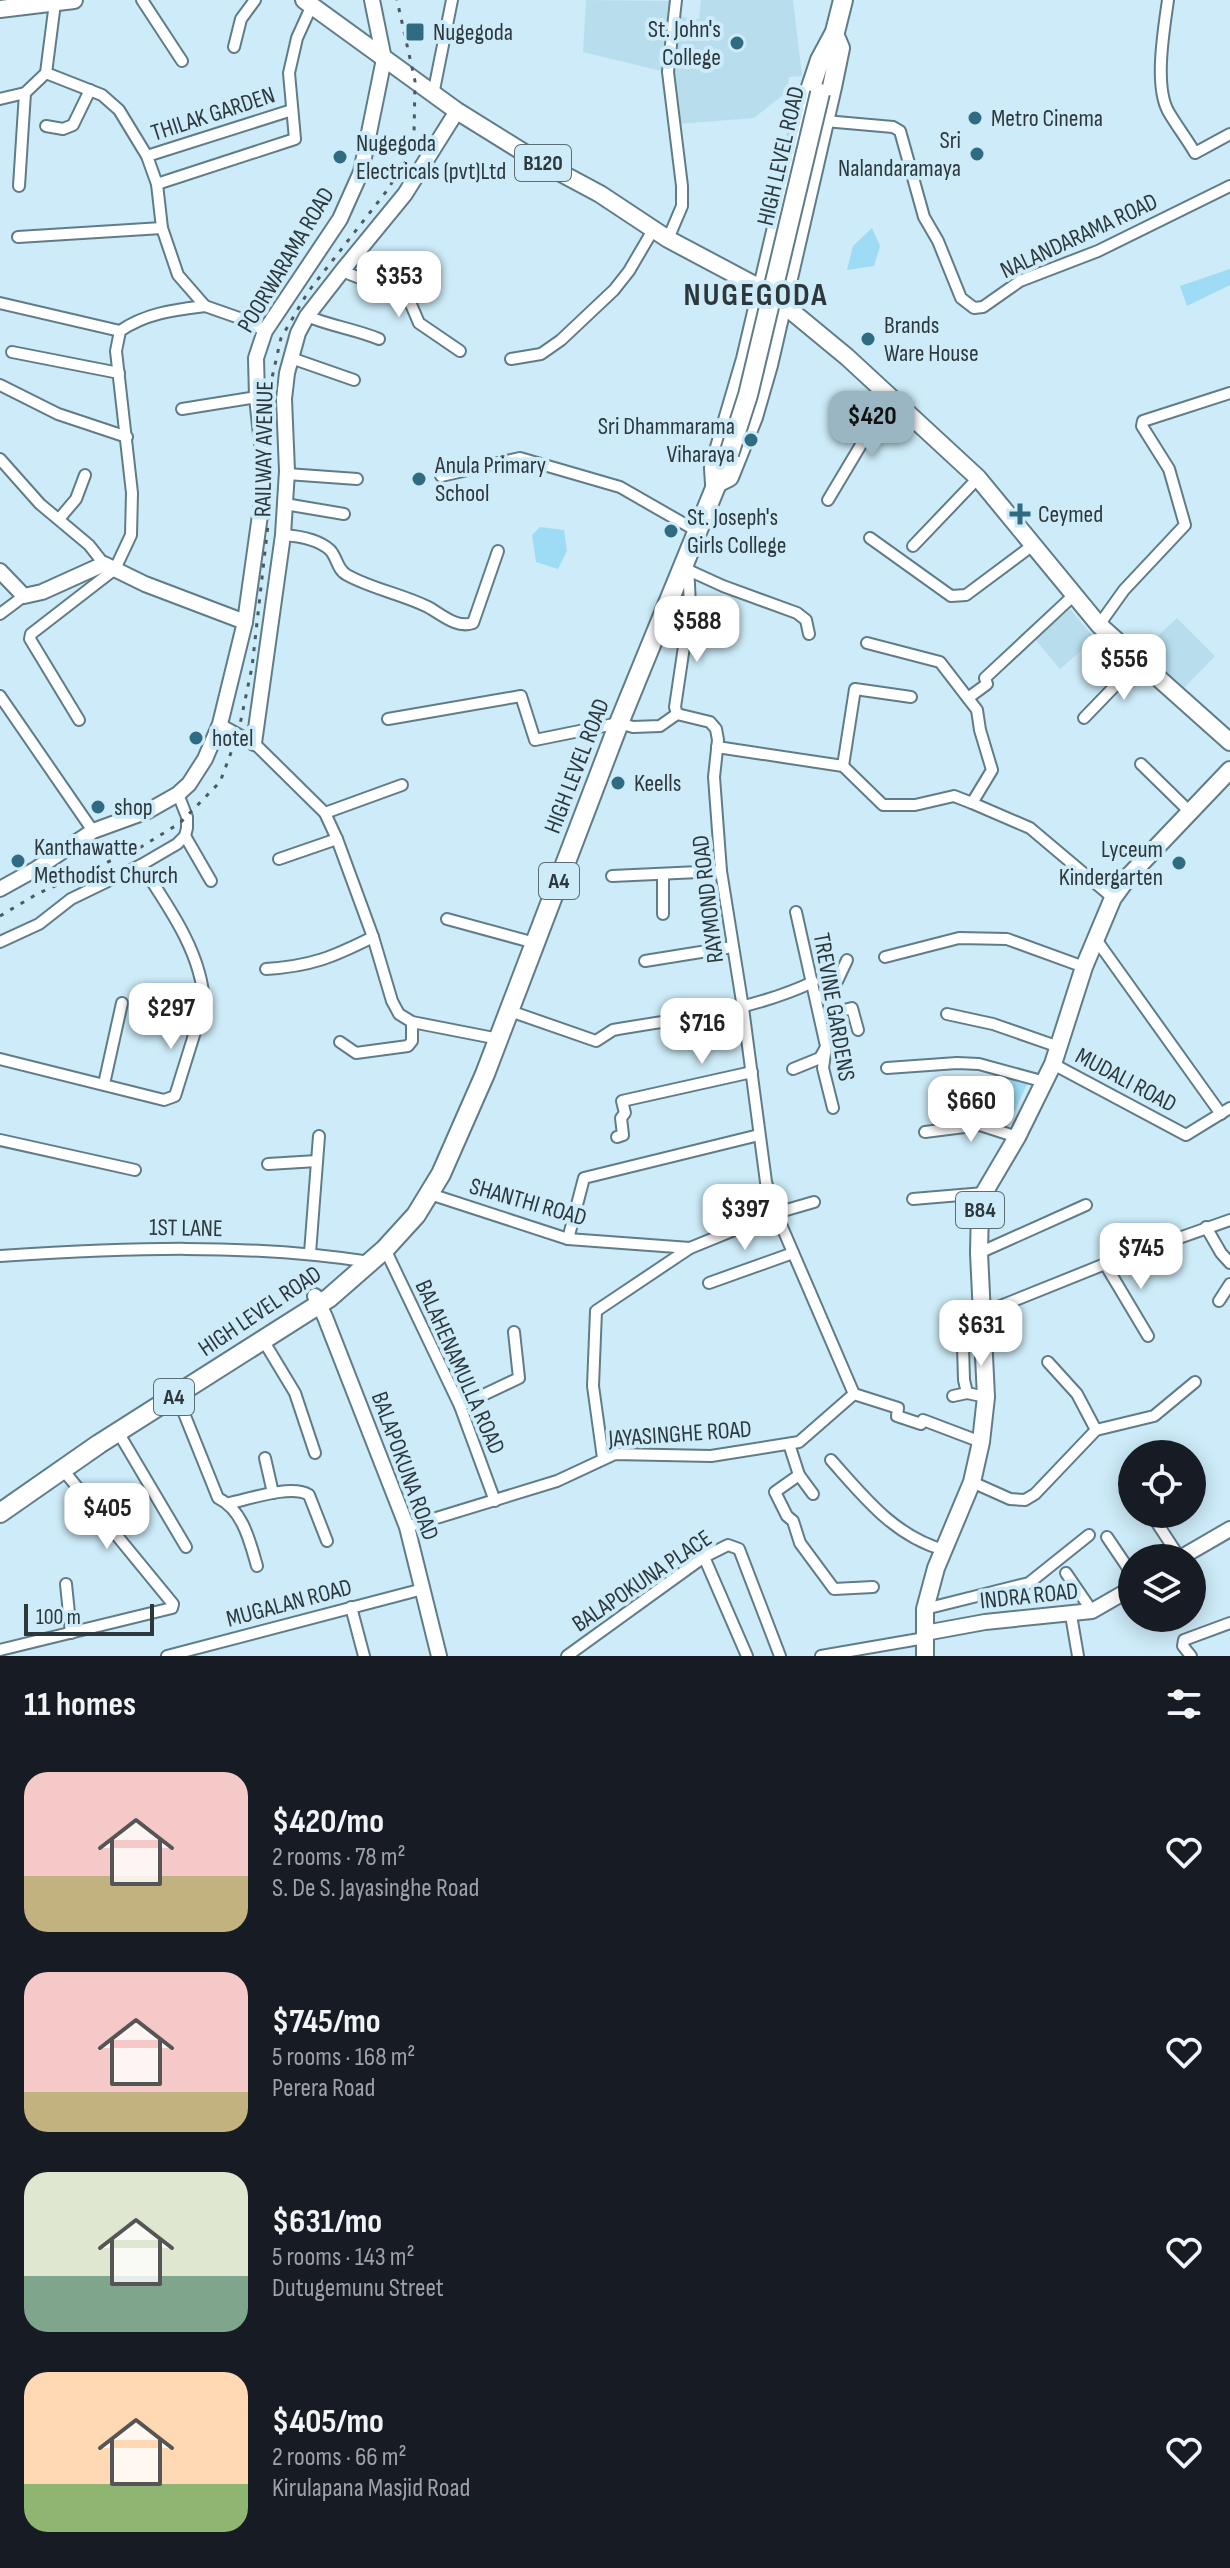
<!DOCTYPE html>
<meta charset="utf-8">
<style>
:root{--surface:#171b24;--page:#20242c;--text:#f1f3f6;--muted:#9ea1a6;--accent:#9ab6c2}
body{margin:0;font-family:"Sofia Sans Condensed",sans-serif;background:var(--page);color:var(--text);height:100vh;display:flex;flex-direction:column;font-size:30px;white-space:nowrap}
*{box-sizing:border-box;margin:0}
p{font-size:26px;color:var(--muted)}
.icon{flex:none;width:44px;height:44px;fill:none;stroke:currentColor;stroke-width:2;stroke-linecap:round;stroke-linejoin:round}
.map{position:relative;height:1656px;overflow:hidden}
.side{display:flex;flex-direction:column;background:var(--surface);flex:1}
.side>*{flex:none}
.fabs{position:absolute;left:1118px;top:1440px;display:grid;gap:16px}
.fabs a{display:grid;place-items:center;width:88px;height:88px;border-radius:50%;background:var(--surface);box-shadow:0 4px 20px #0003;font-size:40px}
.scale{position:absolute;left:24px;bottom:20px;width:130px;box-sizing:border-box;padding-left:8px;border:4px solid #2c383c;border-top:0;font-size:22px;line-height:28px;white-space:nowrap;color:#2c383c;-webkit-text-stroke:6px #cdebf8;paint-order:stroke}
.price{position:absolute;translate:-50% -68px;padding:0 18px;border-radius:16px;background:#fff;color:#222;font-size:26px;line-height:52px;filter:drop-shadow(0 2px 4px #0008)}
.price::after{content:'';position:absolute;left:50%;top:48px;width:24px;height:18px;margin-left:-12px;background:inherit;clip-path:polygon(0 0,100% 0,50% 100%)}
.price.current{background:var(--accent);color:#111}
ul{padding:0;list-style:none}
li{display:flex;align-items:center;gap:24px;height:200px;padding:0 24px}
li span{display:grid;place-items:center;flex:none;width:224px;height:160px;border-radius:24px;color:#555}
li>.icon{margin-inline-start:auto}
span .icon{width:96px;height:96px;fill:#fffc;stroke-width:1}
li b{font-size:34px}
h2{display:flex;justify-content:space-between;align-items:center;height:96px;padding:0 24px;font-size:34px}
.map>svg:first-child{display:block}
.built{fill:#b8deee}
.green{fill:#9edcf5}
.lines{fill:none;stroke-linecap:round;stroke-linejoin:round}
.street-casing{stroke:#607c87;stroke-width:14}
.secondary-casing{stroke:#607c87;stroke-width:18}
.primary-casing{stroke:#607c87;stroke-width:20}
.highway-casing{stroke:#607c87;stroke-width:22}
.street{stroke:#fff;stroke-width:10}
.secondary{stroke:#fff;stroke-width:14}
.primary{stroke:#fff;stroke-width:16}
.highway{stroke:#fff;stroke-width:18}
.rail{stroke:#4b5a60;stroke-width:3;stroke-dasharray:4 8;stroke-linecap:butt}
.highway-bridge-casing{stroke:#607c87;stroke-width:22;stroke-linecap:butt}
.highway-bridge{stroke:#fff;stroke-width:18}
.poi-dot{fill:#2f6c82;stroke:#cdebf8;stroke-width:3}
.labels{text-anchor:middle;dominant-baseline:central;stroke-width:8;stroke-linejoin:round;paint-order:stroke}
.shield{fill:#cdebf8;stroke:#5c6e74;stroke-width:2}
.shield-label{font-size:22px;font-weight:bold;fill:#2c383c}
.poi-label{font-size:24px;fill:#2c383c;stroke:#cdebf8;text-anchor:start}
.street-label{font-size:24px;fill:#2c383c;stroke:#cdebf8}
.district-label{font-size:32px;font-weight:bold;letter-spacing:2px;fill:#2c383c;stroke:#cdebf8}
</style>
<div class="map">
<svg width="1230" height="1656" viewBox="0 0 1230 1656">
<rect width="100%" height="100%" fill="#cdebf8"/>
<g class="built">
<path d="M586 0 673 1 665 72 583 52Z"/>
<path d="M701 0H793L802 76 789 77 787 92 754 118 677 124 673 68 678 16 699 19Z"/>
<path d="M1070 609 1095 639 1060 669 1035 639Z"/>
<path d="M1177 618 1215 656 1184 688 1142 651Z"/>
</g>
<g class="green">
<path d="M872 228 880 246 874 266 847 270 853 246Z"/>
<path d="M1230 269V285L1187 306 1180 286Z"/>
<path d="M540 527 564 530 567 551 558 569 536 562 532 535Z"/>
<path d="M994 1074 1027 1084 1008 1126 985 1117 977 1120 974 1117Z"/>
</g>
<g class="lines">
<g class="street-casing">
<g id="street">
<path d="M142 0 182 61"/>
<path d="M1168 0C1164 29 1154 85 1168 111 1176 125 1187 139 1195 153L1230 134"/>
<path d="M234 47 241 19 255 0"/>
<path d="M46 73 102 95 119 110 147 156 157 184 162 228 178 275 205 306 245 320 265 331"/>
<path d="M46 73 55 3"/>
<path d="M433 95 452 0"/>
<path d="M0 99 25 93 46 73"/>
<path d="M825 121 893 127 900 131 924 217 938 241 961 298 974 308 983 307 1020 281 1098 251 1230 186"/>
<path d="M46 126 63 129 73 125 90 90"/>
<path d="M147 156 292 110"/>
<path d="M157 184 295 139 289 73 297 38 312 5"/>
<path d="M19 186 25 93"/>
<path d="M18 237 162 228"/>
<path d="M668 239 682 206V186L668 72 676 0"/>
<path d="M342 271 375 284 410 302 419 323 460 351"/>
<path d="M0 303 120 331"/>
<path d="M307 316C330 326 355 329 379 339"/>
<path d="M12 352 119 373"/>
<path d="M291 358 354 380"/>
<path d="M511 359 541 354 561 340 614 290 629 271 653 230"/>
<path d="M0 385 58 414 127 437"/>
<path d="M182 409 257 397"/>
<path d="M0 459 40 504 89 545 104 564"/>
<path d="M287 474 357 479"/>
<path d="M441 476 520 458 620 487 695 530"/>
<path d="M828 500 871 428 897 403"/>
<path d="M285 504 344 514"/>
<path d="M59 519 76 499 85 475"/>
<path d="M283 535C299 536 318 539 330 550 337 557 337 570 347 575 372 589 402 594 428 607 441 614 457 629 473 623L498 551"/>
<path d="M870 538 951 596 966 595 1033 545"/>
<path d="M913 546 978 478"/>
<path d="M688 563 690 606 675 707 677 714 710 722 716 729 718 740 714 777 721 871 743 1008 766 1182 776 1213 854 1394 898 1408 897 1416 921 1424 923 1420 981 1442"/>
<path d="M688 570 723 586 797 613 806 620 809 634"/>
<path d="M0 614 24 596"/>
<path d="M1099 625 1124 590 1185 525 1169 469 1142 426 1143 421 1230 393"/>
<path d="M867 643 940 662 977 710 980 730 992 770 972 803"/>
<path d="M1090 648 1107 633"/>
<path d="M0 696 93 831"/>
<path d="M968 698 987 684 985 678 1074 595"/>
<path d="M1084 718 1139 661"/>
<path d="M388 719 521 696 535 740 619 723 633 727 660 726 677 714"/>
<path d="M79 720 30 639 31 634 115 569 131 535 132 493 116 351 120 331C146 313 174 310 205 306"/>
<path d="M220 724 254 743 325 813 337 839 373 937 392 1001 399 1014 412 1022 499 1039"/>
<path d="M717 747 843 766 883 805H915L954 796 972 803 1030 828 1113 898"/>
<path d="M1141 764 1189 811"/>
<path d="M843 766 855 689 911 697"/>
<path d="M325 813 402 785"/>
<path d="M185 836 211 881"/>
<path d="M279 859 337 839"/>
<path d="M663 874V914"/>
<path d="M612 876 721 871"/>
<path d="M796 912 826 1046 823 1068 833 1108"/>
<path d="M447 919 535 943"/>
<path d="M1095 938 1221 1114"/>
<path d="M0 942 39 924 71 899 141 865 177 844 185 836 187 828V817L178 794"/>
<path d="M885 957 959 938 1007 939 1084 967"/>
<path d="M645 961 732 947"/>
<path d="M266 969C312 966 333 957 373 937"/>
<path d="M832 992 837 1012 852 1008 858 1030"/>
<path d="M816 998 832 992 847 960"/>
<path d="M510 1011 596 1041 613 1030C681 1018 749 1012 813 982"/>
<path d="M947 1014 993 1024 1059 1047"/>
<path d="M340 1042 356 1053 408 1046 412 1041V1022"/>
<path d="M0 1059 164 1100 175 1096 204 1003C202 953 168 906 141 865"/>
<path d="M1053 1064 1186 1135 1230 1108"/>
<path d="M887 1068 957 1063 979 1064 1045 1082"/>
<path d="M793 1069 820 1058 825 1049"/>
<path d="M104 1084 122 1003"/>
<path d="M925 1132 980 1125 1017 1137"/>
<path d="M617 1137 623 1135 621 1118 625 1113 622 1101 752 1072"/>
<path d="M0 1140 135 1170"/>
<path d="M268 1164 317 1161"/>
<path d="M430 1194 568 1239 690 1248 596 1311 593 1386 603 1458"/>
<path d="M913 1199 984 1193"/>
<path d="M1206 1227 1221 1253 1230 1263"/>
<path d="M568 1239 584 1178 759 1135"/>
<path d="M690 1248 776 1213 814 1202"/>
<path d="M385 1249 460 1406 495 1501"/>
<path d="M310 1253 319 1136"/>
<path d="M979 1253 1086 1205"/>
<path d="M0 1256C124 1248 246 1243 370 1262"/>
<path d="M1105 1264 1148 1336"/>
<path d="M709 1283 793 1253"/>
<path d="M1219 1301 1230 1284"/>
<path d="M983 1313 1105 1264 1230 1220"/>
<path d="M263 1340 295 1393 315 1453"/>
<path d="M1048 1362 1077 1394 1096 1430"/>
<path d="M967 1393 964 1380 963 1346 965 1340 983 1335"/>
<path d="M177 1396 218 1498C243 1510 250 1542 257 1566"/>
<path d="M953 1396 967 1393 986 1397"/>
<path d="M460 1406 519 1378 514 1332"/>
<path d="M118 1432 186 1547"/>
<path d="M789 1444 799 1475 775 1492 787 1516 793 1521 800 1543 834 1589 873 1587"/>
<path d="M265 1458 273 1493"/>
<path d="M831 1460C864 1497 894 1536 944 1550"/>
<path d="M799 1475 813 1494"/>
<path d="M972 1482 1010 1499 1025 1500 1035 1494 1096 1430 1154 1416 1195 1382"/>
<path d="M230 1503C249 1499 292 1484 309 1495L327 1541"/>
<path d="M1155 1520 1180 1558"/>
<path d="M407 1527 557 1481 615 1454 711 1456 799 1442 854 1394"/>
<path d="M1107 1537 1132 1574"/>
<path d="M704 1557 747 1656"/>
<path d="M1066 1573 1092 1611"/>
<path d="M66 1584 71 1633"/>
<path d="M351 1607 364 1656"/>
<path d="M925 1609 1029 1583 1089 1535"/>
<path d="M1071 1615 1078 1656"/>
<path d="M0 1650 172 1608 173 1604 68 1476"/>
<path d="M167 1656 423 1589"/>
<path d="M567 1656 704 1557 728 1545 739 1549 780 1656"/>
<path d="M821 1656 925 1638"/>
<path d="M1191 1656 1183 1646 1184 1640 1230 1623"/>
</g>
</g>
<g class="secondary-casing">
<g id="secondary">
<path d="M0 571 24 596 42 592 104 564 145 584 245 622"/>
<path d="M254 743 283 535 287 471 284 399 287 373 298 333 307 316 342 271 405 194 457 111"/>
<path d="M0 889 36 869 93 831 148 811 178 794 189 784 205 759 220 724 245 622 261 508 264 463 257 397 256 358 265 331 340 219 361 172 384 59 372 0"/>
<path d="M315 1296 325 1317 407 1527 439 1656"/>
<path d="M1180 1558 1230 1529"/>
<path d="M925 1633 985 1622 1092 1611 1132 1588"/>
</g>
</g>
<g class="primary-casing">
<g id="primary">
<path d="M304 0 457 111 531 157 600 194 668 239 762 289 784 305 847 357 978 478 1099 625 1230 742"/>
<path d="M0 9 74 0"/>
<path d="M925 1656V1609L936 1568 972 1482 981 1442 986 1397 979 1253 980 1208 984 1193 1017 1137 1053 1064 1084 967 1113 898 1129 876 1230 770"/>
</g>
</g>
<g class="highway-casing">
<g id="highway">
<path d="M834 34 840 48 832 87 768 365 753 417 729 477 715 484 714 468 746 359 808 96 820 60Z"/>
<path d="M832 44 843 0"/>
<path d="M0 1513 99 1444 329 1298 385 1249 416 1215 441 1174 485 1074 619 723 729 454"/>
</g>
</g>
<use href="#street" class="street"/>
<use href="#secondary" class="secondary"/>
<use href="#primary" class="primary"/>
<use href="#highway" class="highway"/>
<path class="rail" d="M0 916 37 894 141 847 180 823 220 782 238 734 252 667 270 507 269 391 281 338 308 292 389 188 411 147 414 135 415 81 397 0"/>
<g class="highway-bridge-casing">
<path id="highway-bridge" d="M729 454 748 395 820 93"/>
</g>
<use href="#highway-bridge" class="highway-bridge"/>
</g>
<g class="poi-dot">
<rect x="405" y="22" width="20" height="20" rx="4"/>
<circle cx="737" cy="43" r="8"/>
<circle cx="975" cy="118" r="8"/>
<circle cx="977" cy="154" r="8"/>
<circle cx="340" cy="157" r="8"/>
<circle cx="868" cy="339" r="8"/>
<circle cx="751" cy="440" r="8"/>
<circle cx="419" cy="479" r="8"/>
<path d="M1016 502h8v8h8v8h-8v8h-8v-8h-8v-8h8z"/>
<circle cx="671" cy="531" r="8"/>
<circle cx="196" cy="738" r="8"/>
<circle cx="618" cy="783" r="8"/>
<circle cx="98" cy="807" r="8"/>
<circle cx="18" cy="861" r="8"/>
<circle cx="1179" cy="863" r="8"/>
</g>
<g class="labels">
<g class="shield">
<rect x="515" y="145" width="56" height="36" rx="6"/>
<rect x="539" y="863" width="40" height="36" rx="6"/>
<rect x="956" y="1192" width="48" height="36" rx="6"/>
<rect x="154" y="1379" width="40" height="36" rx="6"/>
</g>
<g class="shield-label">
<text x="543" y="163">B120</text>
<text x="559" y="881">A4</text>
<text x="980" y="1210">B84</text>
<text x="174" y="1397">A4</text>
</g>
<g class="poi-label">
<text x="721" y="29" text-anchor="end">St. John's<tspan x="721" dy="28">College</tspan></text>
<text x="433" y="32">Nugegoda</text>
<text x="991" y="118">Metro Cinema</text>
<text x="961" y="140" text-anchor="end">Sri<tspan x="961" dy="28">Nalandaramaya</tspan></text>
<text x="356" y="143">Nugegoda<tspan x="356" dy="28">Electricals (pvt)Ltd</tspan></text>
<text x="884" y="325">Brands<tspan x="884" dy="28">Ware House</tspan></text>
<text x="735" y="426" text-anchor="end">Sri Dhammarama<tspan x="735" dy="28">Viharaya</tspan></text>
<text x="435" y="465">Anula Primary<tspan x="435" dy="28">School</tspan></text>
<text x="1038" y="514">Ceymed</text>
<text x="687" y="517">St. Joseph's<tspan x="687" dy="28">Girls College</tspan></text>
<text x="212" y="738">hotel</text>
<text x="634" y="783">Keells</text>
<text x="114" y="807">shop</text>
<text x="34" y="847">Kanthawatte<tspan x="34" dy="28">Methodist Church</tspan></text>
<text x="1163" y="849" text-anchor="end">Lyceum<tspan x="1163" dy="28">Kindergarten</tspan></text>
</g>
<g class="street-label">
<text transform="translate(213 114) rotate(-18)">THILAK GARDEN</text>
<text transform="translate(781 156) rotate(-77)">HIGH LEVEL ROAD</text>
<text transform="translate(1079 236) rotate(-25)">NALANDARAMA ROAD</text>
<text transform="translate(286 260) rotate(-59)">POORWARAMA ROAD</text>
<text transform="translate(264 449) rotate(-89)">RAILWAY AVENUE</text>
<text transform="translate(577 766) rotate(-69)">HIGH LEVEL ROAD</text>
<text transform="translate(708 899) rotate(-97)">RAYMOND ROAD</text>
<text transform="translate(834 1007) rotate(80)">TREVINE GARDENS</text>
<text transform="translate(1126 1080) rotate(28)">MUDALI ROAD</text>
<text transform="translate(528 1202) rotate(16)">SHANTHI ROAD</text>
<text transform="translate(186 1228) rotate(1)">1ST LANE</text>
<text transform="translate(260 1311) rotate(-34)">HIGH LEVEL ROAD</text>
<text transform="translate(460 1367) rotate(66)">BALAHENAMULLA ROAD</text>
<text transform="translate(680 1434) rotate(-4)">JAYASINGHE ROAD</text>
<text transform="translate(405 1466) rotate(70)">BALAPOKUNA ROAD</text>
<text transform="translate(642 1581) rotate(-34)">BALAPOKUNA PLACE</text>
<text transform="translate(1029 1596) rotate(-6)">INDRA ROAD</text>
<text transform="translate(289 1603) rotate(-15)">MUGALAN ROAD</text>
</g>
<g class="district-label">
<text x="756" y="295">NUGEGODA</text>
</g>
</g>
</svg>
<div class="fabs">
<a><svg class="icon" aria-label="locate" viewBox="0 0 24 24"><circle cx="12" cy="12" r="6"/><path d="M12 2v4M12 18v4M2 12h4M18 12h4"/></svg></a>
<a><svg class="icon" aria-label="layers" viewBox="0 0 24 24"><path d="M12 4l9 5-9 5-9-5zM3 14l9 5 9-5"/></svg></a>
</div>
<div class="scale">100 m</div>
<b class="price" style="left:399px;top:319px">$353</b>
<b class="price current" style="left:872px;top:459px">$420</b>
<b class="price" style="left:697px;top:664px">$588</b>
<b class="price" style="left:1124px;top:702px">$556</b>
<b class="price" style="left:171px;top:1051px">$297</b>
<b class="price" style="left:702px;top:1066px">$716</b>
<b class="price" style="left:971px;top:1144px">$660</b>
<b class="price" style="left:745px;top:1252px">$397</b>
<b class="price" style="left:1141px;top:1291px">$745</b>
<b class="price" style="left:981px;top:1368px">$631</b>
<b class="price" style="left:107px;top:1551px">$405</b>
</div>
<section class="side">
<h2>11 homes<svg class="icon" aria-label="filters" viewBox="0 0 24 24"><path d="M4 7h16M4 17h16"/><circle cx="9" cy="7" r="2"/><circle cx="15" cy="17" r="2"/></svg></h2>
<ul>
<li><span style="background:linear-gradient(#f6c9c9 65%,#c2b280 0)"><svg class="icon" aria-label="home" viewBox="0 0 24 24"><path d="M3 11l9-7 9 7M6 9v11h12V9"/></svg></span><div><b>$420/mo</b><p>2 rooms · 78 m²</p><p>S. De S. Jayasinghe Road</p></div><svg class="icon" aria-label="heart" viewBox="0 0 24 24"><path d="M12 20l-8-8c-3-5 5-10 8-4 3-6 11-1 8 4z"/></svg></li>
<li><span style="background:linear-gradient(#f6c9c9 75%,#c2b280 0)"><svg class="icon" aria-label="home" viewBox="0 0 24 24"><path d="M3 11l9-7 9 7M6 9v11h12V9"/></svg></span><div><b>$745/mo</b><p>5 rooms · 168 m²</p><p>Perera Road</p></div><svg class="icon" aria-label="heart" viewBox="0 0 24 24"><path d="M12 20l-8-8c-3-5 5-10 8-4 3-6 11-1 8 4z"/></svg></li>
<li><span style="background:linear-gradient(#dfe7d0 65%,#7fa58c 0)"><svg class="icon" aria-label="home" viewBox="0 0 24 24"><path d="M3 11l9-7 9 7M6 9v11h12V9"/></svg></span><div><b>$631/mo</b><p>5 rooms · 143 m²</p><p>Dutugemunu Street</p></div><svg class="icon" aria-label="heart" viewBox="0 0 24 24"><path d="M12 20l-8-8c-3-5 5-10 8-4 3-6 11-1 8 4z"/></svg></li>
<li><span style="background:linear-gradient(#ffd9b3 70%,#8fb573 0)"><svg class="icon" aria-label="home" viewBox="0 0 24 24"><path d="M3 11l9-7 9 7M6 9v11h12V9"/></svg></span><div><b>$405/mo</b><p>2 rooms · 66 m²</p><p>Kirulapana Masjid Road</p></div><svg class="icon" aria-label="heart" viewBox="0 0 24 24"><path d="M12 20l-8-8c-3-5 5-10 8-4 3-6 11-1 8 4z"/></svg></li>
</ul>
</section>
